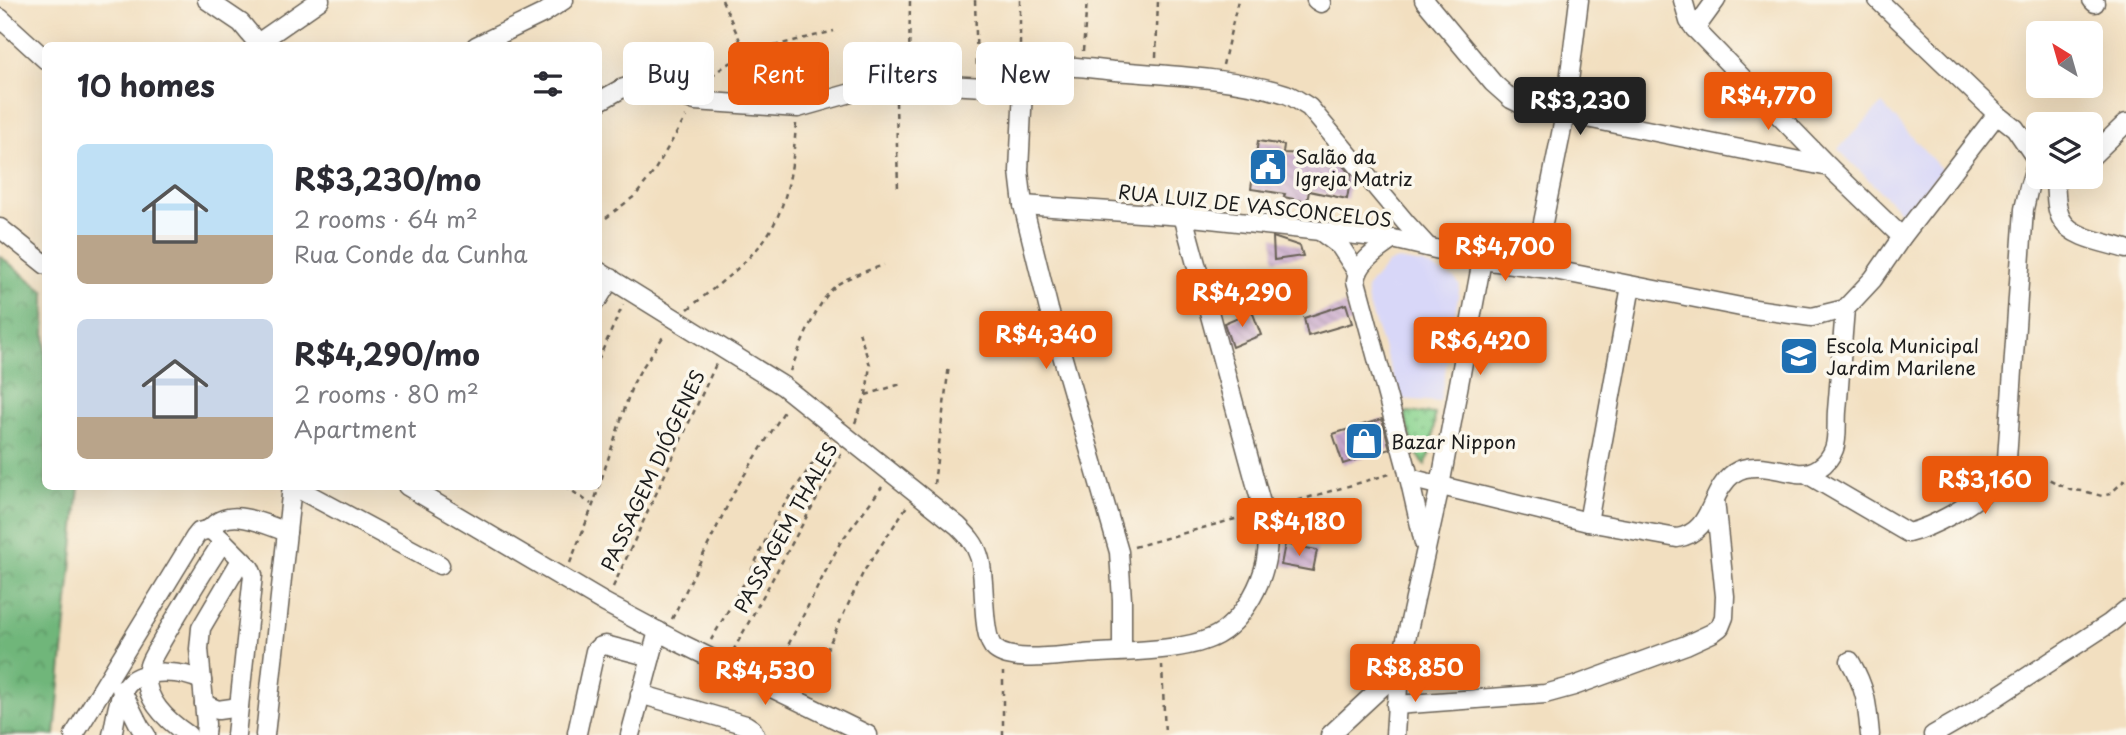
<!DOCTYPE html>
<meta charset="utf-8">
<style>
:root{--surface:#fff;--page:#f7f7f7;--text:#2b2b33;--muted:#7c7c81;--accent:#ea580c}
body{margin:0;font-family:"Playpen Sans",sans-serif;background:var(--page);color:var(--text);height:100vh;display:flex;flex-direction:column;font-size:26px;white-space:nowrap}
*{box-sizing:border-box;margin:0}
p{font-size:23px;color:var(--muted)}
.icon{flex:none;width:38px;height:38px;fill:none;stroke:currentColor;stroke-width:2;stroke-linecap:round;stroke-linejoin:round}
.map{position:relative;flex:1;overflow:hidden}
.drawer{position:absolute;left:42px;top:42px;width:560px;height:448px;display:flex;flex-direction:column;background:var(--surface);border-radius:10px;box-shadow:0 7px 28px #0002}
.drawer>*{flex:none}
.top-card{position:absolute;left:623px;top:42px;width:665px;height:63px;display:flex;gap:14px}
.needle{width:46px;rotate:323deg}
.fabs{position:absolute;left:2026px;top:21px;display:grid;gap:14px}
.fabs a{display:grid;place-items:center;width:77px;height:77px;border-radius:10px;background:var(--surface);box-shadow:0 7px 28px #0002;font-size:35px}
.price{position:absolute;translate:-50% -60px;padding:0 16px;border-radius:7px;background:var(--accent);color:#fff;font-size:23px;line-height:46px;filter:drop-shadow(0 2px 4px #0008)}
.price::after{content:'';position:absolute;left:50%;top:42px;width:21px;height:16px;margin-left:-10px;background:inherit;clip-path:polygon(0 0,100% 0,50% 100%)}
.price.on{background:#222;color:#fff}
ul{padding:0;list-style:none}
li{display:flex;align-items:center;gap:21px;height:175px;padding:0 35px}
li span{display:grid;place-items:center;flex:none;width:196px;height:140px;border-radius:10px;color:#555}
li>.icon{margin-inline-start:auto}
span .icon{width:84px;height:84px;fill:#fffc;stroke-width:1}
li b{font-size:30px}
h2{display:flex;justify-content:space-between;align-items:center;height:84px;padding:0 35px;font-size:30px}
.tag{padding:0 24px;border-radius:10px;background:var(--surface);box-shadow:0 7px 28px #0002;font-size:24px;line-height:63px}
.tag.on{background:var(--accent);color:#fff}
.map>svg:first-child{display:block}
.built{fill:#d8d7f8}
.forest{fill:url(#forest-crowns);stroke:#46694b;stroke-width:2}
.park{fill:url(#park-dots);stroke:#547856;stroke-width:2}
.building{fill:url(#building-back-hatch)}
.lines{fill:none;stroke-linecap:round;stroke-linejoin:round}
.minor-casing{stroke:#676055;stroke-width:21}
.path{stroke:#676055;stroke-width:2.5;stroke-dasharray:5 5;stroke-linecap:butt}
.minor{stroke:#fff;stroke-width:18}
.labels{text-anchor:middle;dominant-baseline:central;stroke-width:7;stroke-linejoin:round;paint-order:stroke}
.poi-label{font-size:19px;fill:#1c1c1c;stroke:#fbf7ec;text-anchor:start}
.street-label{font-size:19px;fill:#1c1c1c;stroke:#fbf7ec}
</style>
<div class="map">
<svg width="2126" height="735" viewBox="0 0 2126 735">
<defs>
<pattern id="forest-crowns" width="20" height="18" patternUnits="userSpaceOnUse" patternTransform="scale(1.75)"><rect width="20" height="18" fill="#70b67a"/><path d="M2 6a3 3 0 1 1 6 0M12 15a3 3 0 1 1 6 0" fill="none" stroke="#5b9363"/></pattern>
<pattern id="park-dots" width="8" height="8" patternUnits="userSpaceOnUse" patternTransform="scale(1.75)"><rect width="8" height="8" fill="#8bd490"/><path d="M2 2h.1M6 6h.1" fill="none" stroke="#77b57c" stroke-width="1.8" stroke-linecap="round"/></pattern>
<pattern id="building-back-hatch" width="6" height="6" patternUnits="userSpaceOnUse" patternTransform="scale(1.75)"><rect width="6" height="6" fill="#c6a5c9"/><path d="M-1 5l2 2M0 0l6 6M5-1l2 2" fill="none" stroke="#aa8dac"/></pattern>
</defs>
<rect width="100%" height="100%" fill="#fbf7ec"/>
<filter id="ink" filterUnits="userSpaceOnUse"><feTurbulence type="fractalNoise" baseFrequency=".0143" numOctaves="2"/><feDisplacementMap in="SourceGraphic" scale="14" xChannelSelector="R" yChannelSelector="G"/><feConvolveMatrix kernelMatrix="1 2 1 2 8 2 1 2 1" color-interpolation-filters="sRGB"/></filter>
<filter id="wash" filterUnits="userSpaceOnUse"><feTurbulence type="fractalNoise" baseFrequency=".00686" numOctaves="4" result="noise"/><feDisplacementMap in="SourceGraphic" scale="28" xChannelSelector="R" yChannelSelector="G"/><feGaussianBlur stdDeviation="1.57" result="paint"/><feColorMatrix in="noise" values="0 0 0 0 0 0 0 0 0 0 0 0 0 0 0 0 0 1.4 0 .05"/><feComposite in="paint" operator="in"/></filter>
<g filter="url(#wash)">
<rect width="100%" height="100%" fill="#f2dfc0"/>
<g class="built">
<path d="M1882 104 1942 170 1903 214 1838 149Z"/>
<path d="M1398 260 1423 264 1454 278 1460 285 1440 402 1401 399 1368 303 1366 288 1388 263Z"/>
</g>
<path class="forest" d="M0 256 45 292 46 486 79 487 55 735H0Z"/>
<path class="park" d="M1406 412 1435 414 1432 449 1425 465 1415 451 1405 417Z"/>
<g id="blocks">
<g class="building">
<path d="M1258 141 1284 145 1283 153 1334 155 1351 175 1347 199 1309 191 1307 202 1284 197 1285 194 1251 189Z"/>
<path d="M1273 237 1300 246 1303 256 1274 260Z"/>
<path d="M1346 304 1352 323 1308 336 1304 318Z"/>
<path d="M1252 311 1261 335 1232 347 1224 323Z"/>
<path d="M1382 419 1390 449 1343 464 1333 434Z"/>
<path d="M1285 544 1317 550 1313 571 1281 565Z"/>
</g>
</g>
</g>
<g filter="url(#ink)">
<use href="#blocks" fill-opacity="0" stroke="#676055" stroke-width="2"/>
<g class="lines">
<g class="minor-casing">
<g id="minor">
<path d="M207 0 241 23 260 46"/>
<path d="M1316 0 1321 3"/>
<path d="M1424 0 1493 83 1511 99 1523 105 1829 167"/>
<path d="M1683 0 1689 21 1695 29 1829 167 1902 237"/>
<path d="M1878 0 1997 114 2015 128 2039 163"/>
<path d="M2092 0 2095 3"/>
<path d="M0 18 46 60"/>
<path d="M1695 29 1716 0"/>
<path d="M258 43 320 0"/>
<path d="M476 46 544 13 564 0"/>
<path d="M598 102 621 89 639 83 649 84 695 101 798 108 869 88 909 83 1023 89"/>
<path d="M2091 157 2126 123"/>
<path d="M2055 177C2056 190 2055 209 2062 220 2071 238 2108 243 2126 249"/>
<path d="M1023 205 1183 216 1393 239 1482 260 1549 269 1741 307 1812 317 1845 309 1873 279 1902 237 1997 114"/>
<path d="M0 228 46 265"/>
<path d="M1320 231 1340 246 1357 272"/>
<path d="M1393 239C1378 250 1358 261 1356 281L1407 469 1424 543"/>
<path d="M1534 267 1565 114 1579 0"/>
<path d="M598 271 783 386 958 526C967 535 975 543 979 556 987 578 980 637 995 649 1013 664 1061 655 1084 654 1120 651 1180 652 1211 638 1230 630 1242 614 1252 597 1265 574 1270 552 1267 525L1183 216"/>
<path d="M598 299 611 278"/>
<path d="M1807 474 1908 533C1933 527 1973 505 1989 487 1997 479 2002 468 2007 459L2024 209 2029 187 2037 161"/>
<path d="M1409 478 1588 522 1677 538C1714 532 1708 492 1734 473 1751 461 1778 470 1797 473 1813 475 1828 465 1834 449 1838 439 1836 422 1837 411 1840 377 1842 343 1845 309"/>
<path d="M293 486 440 565"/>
<path d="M407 486 605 603 680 643 868 735"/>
<path d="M1588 522 1631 286"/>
<path d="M210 529C229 505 263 524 287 532"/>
<path d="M223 541 250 568 253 575 236 735"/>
<path d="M1122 651V600L1119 552 1049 310 1023 205 1019 171 1023 89C1027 82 1031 74 1040 70 1061 63 1094 69 1115 71 1168 75 1236 78 1286 94 1294 97 1302 103 1309 107L1406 223 1428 247"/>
<path d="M1850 661C1866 689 1867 703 1870 735"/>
<path d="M121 689 140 727 146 735"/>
<path d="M640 694 746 725 752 729 755 735"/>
<path d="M204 704 218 710 239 707"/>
<path d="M1396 705 1545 694 1574 686 1686 645 1712 633 1720 627 1724 617 1725 596 1715 500"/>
<path d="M577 733 595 651 599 647 605 645 651 657"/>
<path d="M74 735 195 537 199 532 210 529 223 541C202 573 182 606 163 639 157 650 148 662 147 674 144 700 169 722 188 735"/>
<path d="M112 735C116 720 117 695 129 683 145 668 184 671 202 681"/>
<path d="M205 735 206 724 199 649 201 628 241 560"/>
<path d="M265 735 292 486"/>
<path d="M630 735 658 631"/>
<path d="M1330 735 1399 671"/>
<path d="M1395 735 1399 671 1440 486 1482 260"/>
<path d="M1933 735 1978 709 2110 623 2126 610"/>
</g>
</g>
<g class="path">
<path d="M722 0 746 54"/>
<path d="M975 0 977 69"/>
<path d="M1083 51 1087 0"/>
<path d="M1156 57 1158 0"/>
<path d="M1020 65V0"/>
<path d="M1223 65 1238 0"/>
<path d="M909 66 910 0"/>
<path d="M705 84C727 52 797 41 834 31"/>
<path d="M896 102 898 191"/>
<path d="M598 224 636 195 653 173 686 117"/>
<path d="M688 309C710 291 735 273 754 252 787 218 793 169 796 124"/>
<path d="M598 360 623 305"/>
<path d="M790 371C801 347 817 299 838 284 852 275 869 270 884 265"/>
<path d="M866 395 901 384"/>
<path d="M855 423 866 395 870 365 859 332"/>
<path d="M2023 466 2070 490 2083 491 2102 496 2110 494 2126 479"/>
<path d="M934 484 949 365"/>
<path d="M565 486 591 504"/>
<path d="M1279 506 1390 474"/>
<path d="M1134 547 1246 516"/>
<path d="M570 563 593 505 632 386 640 371 665 334"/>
<path d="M613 587 716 364"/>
<path d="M672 619 735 490 785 410"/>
<path d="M711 640 751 571 779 512 826 444"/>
<path d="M733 651 841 454"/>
<path d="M1162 665 1165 735"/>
<path d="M775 671 840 543 882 487"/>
<path d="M809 687 864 571 907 506"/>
<path d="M1003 735V672"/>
</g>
<use href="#minor" class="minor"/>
</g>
</g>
<defs>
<g id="civic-square" transform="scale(2.0125)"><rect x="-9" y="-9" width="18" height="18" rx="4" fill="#1f6fb2" stroke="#fbf7ec"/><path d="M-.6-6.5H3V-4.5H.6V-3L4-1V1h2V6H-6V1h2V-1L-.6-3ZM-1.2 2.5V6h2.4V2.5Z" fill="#fff"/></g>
<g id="school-square" transform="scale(2.0125)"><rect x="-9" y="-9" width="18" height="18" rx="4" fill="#1f6fb2" stroke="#fbf7ec"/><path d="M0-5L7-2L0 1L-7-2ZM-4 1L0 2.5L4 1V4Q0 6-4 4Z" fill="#fff"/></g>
<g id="shop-square" transform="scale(2.0125)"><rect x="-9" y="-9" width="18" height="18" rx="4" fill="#1f6fb2" stroke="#fbf7ec"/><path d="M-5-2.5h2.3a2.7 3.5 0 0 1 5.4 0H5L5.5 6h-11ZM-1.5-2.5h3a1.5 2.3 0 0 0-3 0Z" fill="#fff"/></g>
</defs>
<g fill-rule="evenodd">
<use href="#civic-square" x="1268" y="167"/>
<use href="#school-square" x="1799" y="356"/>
<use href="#shop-square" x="1364" y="441"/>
</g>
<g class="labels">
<g class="poi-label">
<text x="1295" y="156">Salão da<tspan x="1295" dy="22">Igreja Matriz</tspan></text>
<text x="1826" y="345">Escola Municipal<tspan x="1826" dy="22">Jardim Marilene</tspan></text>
<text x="1391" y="441">Bazar Nippon</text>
</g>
<g class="street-label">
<text transform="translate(1255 205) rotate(6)">RUA LUIZ DE VASCONCELOS</text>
<text transform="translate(652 470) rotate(-65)">PASSAGEM DIÓGENES</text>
<text transform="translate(785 527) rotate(-61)">PASSAGEM THALES</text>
</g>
</g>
</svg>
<div class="fabs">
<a><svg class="needle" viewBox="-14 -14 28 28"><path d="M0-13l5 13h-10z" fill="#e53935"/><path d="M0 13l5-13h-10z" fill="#7c7c81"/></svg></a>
<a><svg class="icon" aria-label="layers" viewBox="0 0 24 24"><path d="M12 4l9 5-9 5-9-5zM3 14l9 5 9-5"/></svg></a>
</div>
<b class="price" style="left:1768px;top:132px">R$4,770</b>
<b class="price on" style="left:1580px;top:137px">R$3,230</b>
<b class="price" style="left:1505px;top:283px">R$4,700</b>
<b class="price" style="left:1242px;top:329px">R$4,290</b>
<b class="price" style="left:1046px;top:371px">R$4,340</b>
<b class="price" style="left:1480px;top:377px">R$6,420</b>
<b class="price" style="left:1985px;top:516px">R$3,160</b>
<b class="price" style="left:1299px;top:558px">R$4,180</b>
<b class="price" style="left:1415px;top:704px">R$8,850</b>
<b class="price" style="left:765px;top:707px">R$4,530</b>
<div class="top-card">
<a class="tag">Buy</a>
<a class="tag on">Rent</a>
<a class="tag">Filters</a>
<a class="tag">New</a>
</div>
<section class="drawer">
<h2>10 homes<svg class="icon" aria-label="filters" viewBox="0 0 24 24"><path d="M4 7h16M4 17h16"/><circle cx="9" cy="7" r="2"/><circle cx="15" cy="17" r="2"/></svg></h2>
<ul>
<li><span style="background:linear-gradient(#bfe0f5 65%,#b9a48a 0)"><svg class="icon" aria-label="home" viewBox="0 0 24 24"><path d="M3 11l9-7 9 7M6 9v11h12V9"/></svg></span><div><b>R$3,230/mo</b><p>2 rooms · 64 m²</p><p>Rua Conde da Cunha</p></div></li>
<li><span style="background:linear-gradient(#c9d6e8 70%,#b9a48a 0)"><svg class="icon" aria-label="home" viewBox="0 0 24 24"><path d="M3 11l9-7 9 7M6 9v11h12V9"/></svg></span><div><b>R$4,290/mo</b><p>2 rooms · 80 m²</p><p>Apartment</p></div></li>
</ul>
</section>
</div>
